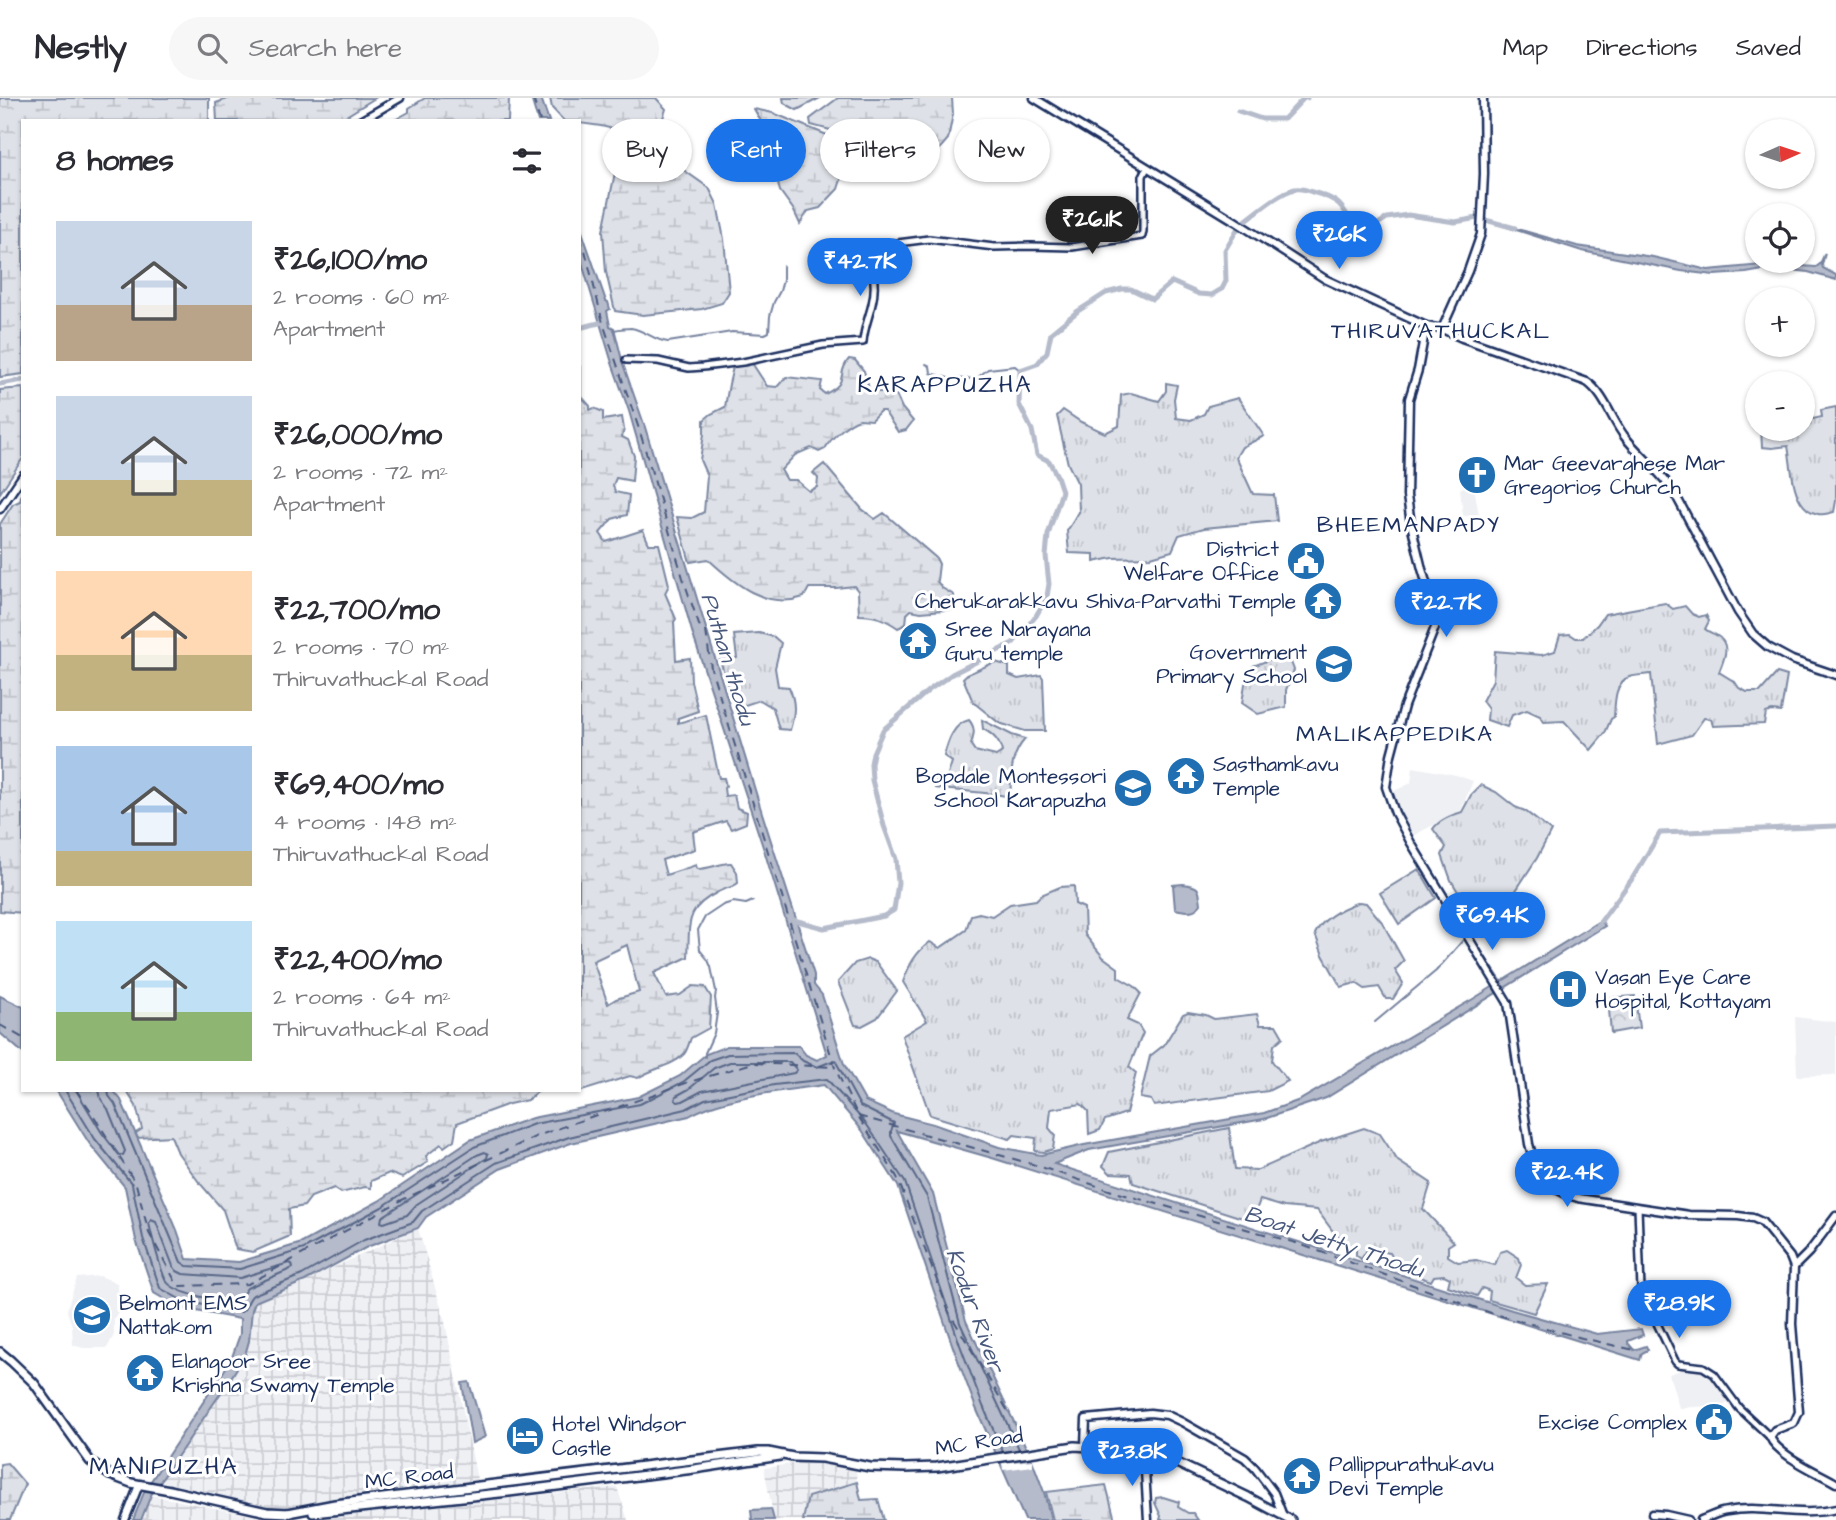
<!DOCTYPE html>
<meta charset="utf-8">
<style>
:root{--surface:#fff;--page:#f7f7f7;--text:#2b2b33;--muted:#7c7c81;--line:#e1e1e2;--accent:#1a73e8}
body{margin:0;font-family:"Architects Daughter",sans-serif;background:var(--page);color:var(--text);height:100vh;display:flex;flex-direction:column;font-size:26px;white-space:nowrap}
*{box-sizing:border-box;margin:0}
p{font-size:23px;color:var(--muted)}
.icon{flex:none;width:38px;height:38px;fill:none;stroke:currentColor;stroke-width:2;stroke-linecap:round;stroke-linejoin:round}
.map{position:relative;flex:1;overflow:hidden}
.details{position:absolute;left:21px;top:21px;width:560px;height:973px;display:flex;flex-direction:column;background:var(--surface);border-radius:0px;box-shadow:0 2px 5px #0004}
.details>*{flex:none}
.top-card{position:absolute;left:602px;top:21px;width:665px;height:63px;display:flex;gap:14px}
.needle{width:46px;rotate:87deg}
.tools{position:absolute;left:1745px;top:21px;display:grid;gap:14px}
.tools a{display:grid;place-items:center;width:70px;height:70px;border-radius:50%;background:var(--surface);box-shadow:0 2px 5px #0004;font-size:35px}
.price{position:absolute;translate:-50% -60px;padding:0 16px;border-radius:24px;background:var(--accent);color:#fff;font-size:23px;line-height:46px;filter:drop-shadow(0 2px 4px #0008)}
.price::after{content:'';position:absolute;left:50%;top:42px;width:21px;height:16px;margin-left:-10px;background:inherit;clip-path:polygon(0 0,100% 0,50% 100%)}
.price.current{background:#222;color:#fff}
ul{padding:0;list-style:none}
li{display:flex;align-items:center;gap:21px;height:175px;padding:0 35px}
li span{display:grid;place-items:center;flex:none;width:196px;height:140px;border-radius:0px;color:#555}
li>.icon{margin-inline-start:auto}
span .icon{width:84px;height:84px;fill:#fffc;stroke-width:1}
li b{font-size:30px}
h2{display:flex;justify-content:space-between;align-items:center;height:84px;padding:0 35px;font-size:30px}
.chip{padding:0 24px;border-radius:32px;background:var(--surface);box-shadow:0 2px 5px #0004;font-size:24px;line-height:63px}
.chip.current{background:var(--accent);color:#fff}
header{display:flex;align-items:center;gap:42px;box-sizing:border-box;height:98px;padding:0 35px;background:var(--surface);border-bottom:2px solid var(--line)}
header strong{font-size:33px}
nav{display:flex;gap:38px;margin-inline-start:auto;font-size:24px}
.search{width:490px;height:63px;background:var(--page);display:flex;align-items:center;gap:18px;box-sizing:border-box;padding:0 24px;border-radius:38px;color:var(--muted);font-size:26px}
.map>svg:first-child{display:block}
.built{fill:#eff0f4}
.industrial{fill:url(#industrial-grid)}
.grass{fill:url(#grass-tufts);stroke:#7c88a2;stroke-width:2}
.wetland{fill:url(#wetland-marsh);stroke:#7c88a2;stroke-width:2;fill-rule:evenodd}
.park{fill:url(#park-crowns);stroke:#7c88a2;stroke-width:2}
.water{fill:#b5bbca;stroke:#77839f;stroke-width:2}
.pier{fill:#fff}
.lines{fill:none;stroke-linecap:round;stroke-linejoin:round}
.shore{stroke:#596789;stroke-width:2}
.stream{stroke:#77839f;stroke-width:2}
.canal{stroke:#b5bbca;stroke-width:5}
.ferry{stroke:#49597e;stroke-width:2;stroke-dasharray:9 7;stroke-linecap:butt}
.tertiary-casing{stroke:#1b2f5e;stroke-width:10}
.secondary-casing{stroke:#1b2f5e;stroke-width:11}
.trunk-casing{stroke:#1b2f5e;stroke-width:12}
.tertiary{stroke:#fff;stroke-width:5}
.secondary{stroke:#fff;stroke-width:6}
.trunk{stroke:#fff;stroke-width:7}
.labels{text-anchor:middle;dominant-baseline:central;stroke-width:6;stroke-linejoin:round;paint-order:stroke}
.poi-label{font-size:21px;fill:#1b2f5e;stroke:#fff;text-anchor:start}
.street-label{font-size:21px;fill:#1b2f5e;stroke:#fff}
.neighbourhood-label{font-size:23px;letter-spacing:2px;fill:#1b2f5e;stroke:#fff}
.water-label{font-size:23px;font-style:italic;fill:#49597e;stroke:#fff}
.quarter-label{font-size:24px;letter-spacing:2px;fill:#1b2f5e;stroke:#fff}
</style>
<header>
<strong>Nestly</strong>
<div class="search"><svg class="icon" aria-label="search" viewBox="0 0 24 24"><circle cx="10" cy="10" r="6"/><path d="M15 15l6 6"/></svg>Search here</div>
<nav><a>Map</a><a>Directions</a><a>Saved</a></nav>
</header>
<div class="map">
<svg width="1836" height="1422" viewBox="0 0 1836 1422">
<defs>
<pattern id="industrial-grid" width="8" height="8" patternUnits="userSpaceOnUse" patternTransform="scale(1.75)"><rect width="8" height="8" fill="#eff0f4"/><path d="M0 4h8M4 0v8" fill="none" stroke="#ccced4"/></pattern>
<pattern id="grass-tufts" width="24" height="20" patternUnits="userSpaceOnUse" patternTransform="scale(1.75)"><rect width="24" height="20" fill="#dee1e7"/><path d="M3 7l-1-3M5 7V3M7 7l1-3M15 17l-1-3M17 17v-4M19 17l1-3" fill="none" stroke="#bec1c9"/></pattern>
<pattern id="wetland-marsh" width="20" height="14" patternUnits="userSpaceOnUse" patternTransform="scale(1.75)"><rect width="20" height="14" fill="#dee1e7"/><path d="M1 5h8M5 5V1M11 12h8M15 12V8" fill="none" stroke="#bec1c9"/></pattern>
<pattern id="park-crowns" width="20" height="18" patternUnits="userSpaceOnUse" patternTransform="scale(1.75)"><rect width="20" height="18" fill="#dee1e7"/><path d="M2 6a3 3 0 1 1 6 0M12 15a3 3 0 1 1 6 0" fill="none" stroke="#bec1c9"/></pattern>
</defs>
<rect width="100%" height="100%" fill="#fff"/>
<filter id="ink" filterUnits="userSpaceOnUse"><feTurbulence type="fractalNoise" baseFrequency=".0143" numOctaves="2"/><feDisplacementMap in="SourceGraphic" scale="14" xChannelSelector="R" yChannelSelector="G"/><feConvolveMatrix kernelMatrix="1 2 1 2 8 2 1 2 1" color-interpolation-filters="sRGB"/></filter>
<g filter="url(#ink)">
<g class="built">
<path d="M1467 387 1474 388 1479 418H1463L1460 391Z"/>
<path d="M1413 669 1456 677 1473 683 1461 712 1411 739 1390 695 1411 685Z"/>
<path d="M1795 919 1836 924V977L1797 978Z"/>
<path d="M100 1178 117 1185 122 1210 114 1220V1237L107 1250H83L73 1247 72 1228 67 1213 68 1207 77 1180Z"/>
<path d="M1703 1271 1711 1276 1731 1303 1724 1307 1679 1310 1669 1276 1681 1272Z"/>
</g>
<g class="industrial">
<path d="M418 1130 445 1224 478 1386 341 1404 275 1410 161 1383 229 1283 245 1257 252 1212 255 1204 305 1183Z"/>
<path d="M811 1363 856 1371 857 1384 808 1399 803 1422H774L764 1370Z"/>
<path d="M617 1389 628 1422H279L314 1421Z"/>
<path d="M151 1397 272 1422H141Z"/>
</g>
<g class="grass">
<path d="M1166 285 1177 287 1174 301 1176 320 1191 322 1204 316 1208 308 1238 300 1264 338 1242 349 1236 359 1253 396 1274 397 1277 423 1204 430 1179 437 1172 453 1151 459 1113 460 1094 464V456L1069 455 1067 433 1079 414 1078 386 1068 366 1057 318 1063 312 1081 324 1105 335 1119 328 1121 297 1131 295 1159 303 1166 293Z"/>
<path d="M1836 309V403L1834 414C1829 415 1822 417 1818 416 1791 411 1792 368 1788 348L1772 350 1762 349 1761 331H1802L1803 323 1822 319 1821 312Z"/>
<path d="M1665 505 1673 511 1685 508 1692 516 1699 519 1706 517 1709 523 1705 531C1708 534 1712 535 1716 537 1732 546 1724 561 1719 574L1735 584 1739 590 1747 594H1760L1777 575 1787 578 1781 614 1772 613 1766 615 1764 626 1713 628 1711 621 1704 620 1692 637 1658 646 1651 576C1644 577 1632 577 1627 580 1614 587 1615 607 1614 619L1611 621 1605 635 1591 652 1564 623 1544 624 1540 618 1527 612 1512 617 1507 629 1487 622 1488 611 1482 603 1493 582 1495 553 1542 557 1555 553 1560 537 1570 536 1576 540H1583L1597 527 1605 516Z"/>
<path d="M759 535 774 539 781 545 775 570 778 588 789 589C796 605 795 615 790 632L779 631 773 610 760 602 742 608 733 604 720 562 737 560 734 537Z"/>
<path d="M1289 559 1294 572 1286 592V609L1258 616 1242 605 1245 586 1253 568 1274 560Z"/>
<path d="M995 564 1009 568V577L1018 581 1041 577 1043 580 1045 633H1025L999 625 973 604 963 580 966 577Z"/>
<path d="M969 622C976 630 974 637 971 647L975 653 996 658 1002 654C1000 643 993 636 983 631L982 622 1012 637 1025 641C1009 660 1012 676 1010 699 985 693 960 694 935 690L936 678 947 680 952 664 944 658C948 643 953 626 969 622Z"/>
<path d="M1481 687 1496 694 1515 709 1525 713 1551 733 1537 760 1504 811 1496 820 1479 829 1451 782 1442 757 1446 749 1433 731C1439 722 1452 717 1462 714L1471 697Z"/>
<path d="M1419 771 1436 800 1399 826 1380 795Z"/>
<path d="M1074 788 1075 806 1084 810 1085 837 1103 859 1118 870V879L1134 888 1141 895 1127 922 1138 927 1143 935 1129 969 1136 975 1126 1015 1105 1022 1100 1032 1089 1036 1088 1013 1081 1006 1051 1011 1049 1030 1055 1037 1053 1051 1044 1054 1035 1053 1036 1040 1014 1037 1010 1041 930 1017 902 938 927 923 903 884C909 867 915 855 930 844L940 850 966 832 971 817 979 815 992 818 1010 806 1036 802 1041 797 1060 789Z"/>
<path d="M1359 804 1366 805 1382 824 1404 863 1395 872 1403 885 1393 901H1386L1379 889 1365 891 1356 885 1341 889 1323 857 1315 836C1323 819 1342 810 1359 804Z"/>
<path d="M868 861 876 864 897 893 877 920 862 928 855 927 838 884 855 865Z"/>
<path d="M1188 914 1206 917 1214 921 1257 916 1260 927H1276L1283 939 1274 947 1272 963 1288 983 1268 993 1154 1008 1151 1002 1140 1000 1150 958 1164 947 1183 916Z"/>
<path d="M1229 1030 1235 1071 1258 1072 1321 1044 1364 1030 1380 1036 1398 1063 1431 1085 1423 1111 1454 1144 1448 1148V1158L1458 1164 1476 1162 1495 1167 1500 1154 1507 1152 1519 1160 1521 1167 1516 1180 1525 1187 1548 1186 1534 1215 1489 1202 1490 1193 1482 1190 1477 1198 1448 1188 1450 1180 1444 1177 1434 1178 1431 1183 1389 1168 1393 1160 1390 1155 1367 1152 1361 1161 1356 1157V1152L1335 1136 1317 1112 1284 1109 1260 1102 1252 1123 1133 1085 1131 1076 1110 1075 1103 1068 1109 1054Z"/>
<path d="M1163 1399 1179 1404 1178 1409 1188 1415H1193L1198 1422H1160L1161 1418 1155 1405 1156 1400Z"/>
</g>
<g class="wetland">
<path d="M0 0H209V23H23V276L0 279Z"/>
<path d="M230 0H375L338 23H217L216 5Z"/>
<path d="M425 0H509L508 23H393L409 14V10Z"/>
<path d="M550 0H656L666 11 656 41 601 28 579 25V23H564L552 10Z"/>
<path d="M783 0H820L797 12 784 5Z"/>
<path d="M838 0H952L953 16 948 41 937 54 914 62 873 50 842 35 811 27 810 21Z"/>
<path d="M754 11 773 15 827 37 846 51 847 63 838 91 820 110 808 113 800 126 793 111 780 93 776 79 778 53Z"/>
<path d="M633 58 652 66 682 71 709 90 717 106 724 141 729 194 722 205 702 211 643 217 615 213 606 174 603 133 618 60Z"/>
<path d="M849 261 855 262 864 273 870 294H883L893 290 902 310 913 323 906 332 898 334 884 313H880L871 322C868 322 864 321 860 321 848 324 830 341 825 351L819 354 811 350 795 357 781 372 787 382H796L809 393 817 389 818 380 813 375 824 366 862 411 875 421 884 415 936 460 939 466 937 483 942 490 954 497 955 511 921 514 911 512 907 516 906 526 898 530C885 521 875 517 859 517L858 493 854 488 836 490H809L804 499C766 512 735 486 708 461L690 464 677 419 692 420 704 414 707 378 700 362 704 336V322L711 316 725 309 729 286 733 269 752 265 767 288 777 289 786 279 822 283 820 292 825 296C851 283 835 278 849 261Z"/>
<path d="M579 267 581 271V298L590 308V312L594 310 603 314V322L622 319 624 331 622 339 628 342 634 358 632 383 616 380 613 387 615 394 629 397 627 417 612 421 600 435 606 444 643 432 649 446H659L669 487 665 495 676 521 674 524 676 562 690 560 691 583 698 613 678 620V625L706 617 719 680H724L726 688 724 690 725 698 734 697 737 710 747 714 746 725 731 731 726 723 693 734 695 751 662 762 666 777 696 767 697 771C711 771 722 764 731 765L737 774 738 785C732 790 725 790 718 794 684 811 690 826 688 859L654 875 666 899 680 897 693 888 705 889 711 899 709 930 691 940C689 945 687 953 684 956 672 969 652 970 638 980L630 978 579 994ZM627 847 639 894 616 901 608 906 593 863Z"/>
<path d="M23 290V360L0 395V292Z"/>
<path d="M23 389V815L0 813V426L13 406 20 403Z"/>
<path d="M126 992H540L527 1002 509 1006 457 1025 454 1042 444 1049 441 1046 426 1058 428 1064 402 1080 389 1075 371 1083V1090L365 1089 341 1095 334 1090 311 1099 304 1108 289 1111 290 1138 253 1154 236 1151 223 1112 198 1083 178 1055 171 1038 137 1040 136 1035 142 1031 136 1008Z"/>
<path d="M7 1365 25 1386 10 1422H0V1366Z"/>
<path d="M857 1384 861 1402 878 1401 884 1422H803L808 1399Z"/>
<path d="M1106 1387 1115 1422H1053L1046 1394Z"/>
</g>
<path class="park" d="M1635 898 1639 930 1611 935 1608 900Z"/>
<g class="water">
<path d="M531 0H541L549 23H538Z"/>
<path d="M1479 120 1577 148 1653 159 1708 172 1773 166 1816 169 1820 166 1825 155 1822 167 1823 170 1836 177V182L1808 174 1775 170 1746 175 1714 177 1681 173 1582 153Z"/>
<path d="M579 125 606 203 608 204 610 211 607 213 610 228 614 230 623 266 644 326 762 715 814 877V887L822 897 844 966 865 1003 894 1016 933 1026 999 1049 1041 1057 1084 1047 1264 1015 1300 1002 1473 901 1601 822 1605 828 1326 1000 1264 1021 1089 1052 1054 1066 1512 1212 1597 1236 1641 1231 1643 1237 1628 1243V1245L1634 1252 1646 1248 1648 1252 1642 1255 1640 1262 992 1060 897 1033 933 1096 966 1223 1032 1362 1044 1394 1051 1422H1025L976 1310 953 1249 898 1088 862 1032 824 987C783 993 724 998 689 1018L571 1045 500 1071 426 1119 418 1130 367 1149 305 1183 255 1204 252 1212 249 1243 245 1257 229 1283 151 1397 141 1422H133L145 1392 231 1262 240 1236V1221L180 1210 154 1195 136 1142 125 1089 89 1045 56 992H113L121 1002 177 1132 187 1161 239 1164 302 1145 379 1103 470 1042 532 1020 638 999 680 978 706 956 727 948H799L806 957 817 962 827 957 764 752 693 537 629 313 612 265 579 155Z"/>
<path d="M1183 786C1200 788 1199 790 1201 806 1194 816 1186 813 1175 811L1173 787Z"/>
<path d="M0 898 23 909V955L0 935Z"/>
<path d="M469 1284 485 1339 472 1345 462 1285Z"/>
<path d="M771 1411 774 1422H752L751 1412Z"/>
</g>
<path class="pier" d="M1033 1362V1368L1003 1372 1002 1365Z"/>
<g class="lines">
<g class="shore">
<path d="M730 964H790L797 972 794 975 702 993 683 1003 678 1004 675 1002 676 998 689 991 714 970Z"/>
<path d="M65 992 95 1041 132 1086 143 1140 160 1190 183 1203 241 1214C247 1211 247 1202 253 1197L302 1177 364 1142 413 1124 422 1113 496 1065 569 1039 686 1011 705 1001 774 987 827 981 867 1027 905 1084 960 1247 983 1308 1003 1354"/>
<path d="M76 992 102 1035 119 1057H123L125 1053 108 1011 101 1001 99 992"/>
<path d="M108 992 109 998 115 1006 181 1164 187 1168 240 1171 304 1151 382 1109 474 1049 534 1026 640 1006 683 984 710 962 728 956 794 955 803 963 817 969 835 962 860 1008 894 1025 891 1033V1038L927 1099 960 1225 1019 1351"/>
<path d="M485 1054 488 1056 487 1060 417 1106 407 1117 384 1125 381 1124 382 1119 477 1057Z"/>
<path d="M151 1122 156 1124 173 1168 177 1173 183 1176 240 1180 289 1165 292 1166 293 1170 247 1190 237 1204C221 1203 177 1197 167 1184 162 1178 151 1135 149 1125Z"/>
</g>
<g class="stream">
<path d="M614 232C619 231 626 230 631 230 645 232 654 243 668 244L732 234 765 236 769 234 770 218 774 204 780 193 783 182V168"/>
<path d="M926 266 930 268 931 275 948 280 966 281 977 280 988 271 1015 268 1020 272"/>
<path d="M1468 836 1475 830 1500 812 1512 794"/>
<path d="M1470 836 1502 884"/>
<path d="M1375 924 1436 873 1464 841"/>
<path d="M705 959V955L714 935 717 915 715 900 716 893 711 869 708 862 700 852 698 832 705 819 723 807 733 804 746 806 753 803"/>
</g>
<g class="canal">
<path d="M1238 13 1262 21H1284L1304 0H1307"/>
<path d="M1244 124C1257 114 1280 94 1295 91 1301 90 1307 92 1312 94 1339 101 1343 107 1355 132L1361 133 1370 131 1387 120 1408 117 1455 124 1478 120 1515 130"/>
<path d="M579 230 603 224"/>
<path d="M0 286 23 282"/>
<path d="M790 821 824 830 884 818 894 812 898 785 896 761 884 728 872 682 871 666 873 655 883 632 929 592 952 576 1013 545 1036 518 1047 498 1049 486 1046 458 1048 437 1062 393 1057 378 1049 363 1037 357 1032 332 1019 306 1020 272 1037 266 1047 254 1051 235 1078 213 1106 195 1122 191H1131L1152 201 1172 184 1199 196 1212 197 1222 191 1226 183 1225 152 1238 130"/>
<path d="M1598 827 1632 781 1660 735 1836 728"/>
</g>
<g class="ferry">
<path d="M533 0 540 23"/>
<path d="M579 138 585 152 603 225 640 334 683 480 699 527 706 533 711 570 835 970 858 1018 897 1079 949 1214 1009 1315"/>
<path d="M0 927 23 940"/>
<path d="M76 992 89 1010 136 1086 149 1135 178 1188 248 1186 400 1103 537 1038 686 985 753 965 834 969"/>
<path d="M858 1018 1032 1066 1115 1094 1296 1145 1491 1215 1582 1240 1634 1252"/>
</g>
<g class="tertiary-casing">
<g id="tertiary">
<path d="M626 262 658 263 689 270 703 269 743 264 823 247 863 244C864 230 869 219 872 206 877 187 873 168 866 151L882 147 929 141 994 149 1031 148 1072 149 1142 138 1143 133V78L1147 70"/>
<path d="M1638 1109 1641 1192 1675 1263 1678 1266 1703 1269 1714 1276 1739 1310 1770 1339"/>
</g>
</g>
<g class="secondary-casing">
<g id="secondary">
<path d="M1034 0 1235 123 1325 181 1426 228 1442 231 1462 240 1587 284C1605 297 1611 321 1625 339 1640 358 1660 373 1674 394L1738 514 1753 536 1768 549 1792 562 1836 577"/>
<path d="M360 23 400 0"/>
<path d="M1426 228 1418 272 1409 301 1407 398 1411 426 1422 471 1436 517V527L1404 608 1391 657 1386 689 1395 715 1411 745 1508 905 1529 1046 1534 1064 1540 1079 1554 1090 1568 1097 1578 1100 1689 1117 1738 1118 1753 1120 1762 1124 1790 1159 1794 1169 1792 1226 1799 1314 1794 1325 1775 1332 1770 1339C1777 1357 1819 1375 1836 1385"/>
<path d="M1442 231 1468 173 1481 136 1484 76 1483 0"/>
<path d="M0 411 23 377"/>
<path d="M1794 1169 1809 1154 1836 1118"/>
<path d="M1085 1348 1086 1321 1150 1315 1167 1317 1182 1324 1245 1360 1255 1370 1274 1395 1283 1418"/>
<path d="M1144 1356 1148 1422"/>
<path d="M1652 1416 1666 1417 1688 1422"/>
<path d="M125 1422 139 1387"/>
<path d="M1701 1422C1710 1419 1718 1414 1727 1413 1763 1406 1798 1420 1836 1411"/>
</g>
</g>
<g class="trunk-casing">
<g id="trunk">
<path d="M0 1254 11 1263 34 1285 90 1363 110 1377 131 1385 170 1392 267 1414 290 1415"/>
<path d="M288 1415 335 1406 487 1387 758 1354H768L793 1359 822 1360 870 1369 905 1370 937 1369 1075 1348 1116 1351 1144 1356 1179 1366 1248 1399 1291 1422"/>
<path d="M313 1415 509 1394 694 1371 780 1358"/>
</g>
</g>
<use href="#tertiary" class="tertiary"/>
<use href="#secondary" class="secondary"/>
<use href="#trunk" class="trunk"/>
</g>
</g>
<defs>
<g id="church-disc" transform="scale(2.0125)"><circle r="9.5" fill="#1f6fb2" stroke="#fff"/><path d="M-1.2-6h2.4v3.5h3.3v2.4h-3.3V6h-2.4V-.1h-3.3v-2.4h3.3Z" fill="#fff"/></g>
<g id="civic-disc" transform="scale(2.0125)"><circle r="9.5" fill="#1f6fb2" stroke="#fff"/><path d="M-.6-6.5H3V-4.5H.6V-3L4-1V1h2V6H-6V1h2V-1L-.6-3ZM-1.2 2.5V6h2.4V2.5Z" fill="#fff"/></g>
<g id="temple-disc" transform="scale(2.0125)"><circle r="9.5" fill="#1f6fb2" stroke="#fff"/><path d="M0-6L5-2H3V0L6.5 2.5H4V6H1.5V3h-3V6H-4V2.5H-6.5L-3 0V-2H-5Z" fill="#fff"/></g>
<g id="school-disc" transform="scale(2.0125)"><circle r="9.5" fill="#1f6fb2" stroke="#fff"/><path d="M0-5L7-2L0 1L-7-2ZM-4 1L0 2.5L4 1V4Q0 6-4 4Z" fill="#fff"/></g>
<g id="hospital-disc" transform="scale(2.0125)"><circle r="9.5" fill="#1f6fb2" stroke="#fff"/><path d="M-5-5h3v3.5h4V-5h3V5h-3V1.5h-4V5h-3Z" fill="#fff"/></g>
<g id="hotel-disc" transform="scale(2.0125)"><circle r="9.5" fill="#1f6fb2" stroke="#fff"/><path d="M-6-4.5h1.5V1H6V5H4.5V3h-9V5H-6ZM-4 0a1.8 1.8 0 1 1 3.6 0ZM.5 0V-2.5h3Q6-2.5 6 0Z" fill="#fff"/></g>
</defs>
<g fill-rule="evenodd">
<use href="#church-disc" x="1477" y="377"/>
<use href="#civic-disc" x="1306" y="463"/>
<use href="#temple-disc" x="1323" y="503"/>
<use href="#temple-disc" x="918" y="543"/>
<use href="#school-disc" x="1334" y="566"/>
<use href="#temple-disc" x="1186" y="678"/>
<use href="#school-disc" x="1133" y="690"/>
<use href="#hospital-disc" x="1568" y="891"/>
<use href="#school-disc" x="92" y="1217"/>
<use href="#temple-disc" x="145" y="1275"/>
<use href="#civic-disc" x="1714" y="1324"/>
<use href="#hotel-disc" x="525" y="1338"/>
<use href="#temple-disc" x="1302" y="1378"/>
</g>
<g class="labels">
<g class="poi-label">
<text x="1504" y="365">Mar Geevarghese Mar<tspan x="1504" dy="24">Gregorios Church</tspan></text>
<text x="1279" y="451" text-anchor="end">District<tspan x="1279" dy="24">Welfare Office</tspan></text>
<text x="1296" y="503" text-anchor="end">Cherukarakkavu Shiva-Parvathi Temple</text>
<text x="945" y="531">Sree Narayana<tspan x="945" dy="24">Guru temple</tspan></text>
<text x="1307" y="554" text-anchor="end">Government<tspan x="1307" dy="24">Primary School</tspan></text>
<text x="1213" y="666">Sasthamkavu<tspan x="1213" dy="24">Temple</tspan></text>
<text x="1106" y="678" text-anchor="end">Bopdale Montessori<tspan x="1106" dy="24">School Karapuzha</tspan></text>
<text x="1595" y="879">Vasan Eye Care<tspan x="1595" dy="24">Hospital, Kottayam</tspan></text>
<text x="119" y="1205">Belmont EMS<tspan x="119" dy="24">Nattakom</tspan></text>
<text x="172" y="1263">Elangoor Sree<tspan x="172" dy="24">Krishna Swamy Temple</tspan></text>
<text x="1687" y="1324" text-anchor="end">Excise Complex</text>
<text x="552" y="1326">Hotel Windsor<tspan x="552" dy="24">Castle</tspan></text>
<text x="1329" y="1366">Pallippurathukavu<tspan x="1329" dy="24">Devi Temple</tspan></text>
</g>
<g class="street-label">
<text transform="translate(979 1344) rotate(-9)">MC Road</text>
<text transform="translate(409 1379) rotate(-7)">MC Road</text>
</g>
<g class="neighbourhood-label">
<text x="1441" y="233">THIRUVATHUCKAL</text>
<text x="1409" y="427">BHEEMANPADY</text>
<text x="1395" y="636">MALIKAPPEDIKA</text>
</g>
<g class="water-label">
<text transform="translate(728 561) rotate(73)">Puthan thodu</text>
<text transform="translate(1334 1144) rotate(18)">Boat Jetty Thodu</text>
<text transform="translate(975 1212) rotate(70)">Kodur River</text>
</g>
<g class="quarter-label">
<text x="945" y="287">KARAPPUZHA</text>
<text x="164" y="1369">MANIPUZHA</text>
</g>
</g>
</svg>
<div class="tools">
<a><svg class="needle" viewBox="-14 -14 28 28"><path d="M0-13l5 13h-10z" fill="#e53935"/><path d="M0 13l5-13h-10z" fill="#7c7c81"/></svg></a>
<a><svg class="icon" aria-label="locate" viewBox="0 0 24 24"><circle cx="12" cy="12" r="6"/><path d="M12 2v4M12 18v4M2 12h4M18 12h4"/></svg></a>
<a>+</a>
<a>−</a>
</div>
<b class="price current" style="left:1092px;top:158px">₹26.1K</b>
<b class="price" style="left:1339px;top:173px">₹26K</b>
<b class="price" style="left:860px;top:200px">₹42.7K</b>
<b class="price" style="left:1446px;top:541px">₹22.7K</b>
<b class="price" style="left:1492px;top:854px">₹69.4K</b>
<b class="price" style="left:1567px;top:1111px">₹22.4K</b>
<b class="price" style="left:1679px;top:1242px">₹28.9K</b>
<b class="price" style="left:1132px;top:1390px">₹23.8K</b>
<div class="top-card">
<a class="chip">Buy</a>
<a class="chip current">Rent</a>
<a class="chip">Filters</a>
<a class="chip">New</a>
</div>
<section class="details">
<h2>8 homes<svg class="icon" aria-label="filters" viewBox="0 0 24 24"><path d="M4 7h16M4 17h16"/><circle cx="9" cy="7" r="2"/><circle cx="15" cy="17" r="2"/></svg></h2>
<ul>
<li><span style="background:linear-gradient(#c9d6e8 60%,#b9a48a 0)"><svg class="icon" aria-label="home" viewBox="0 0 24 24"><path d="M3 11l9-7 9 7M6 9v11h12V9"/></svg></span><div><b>₹26,100/mo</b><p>2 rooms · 60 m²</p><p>Apartment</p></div></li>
<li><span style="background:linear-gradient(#c9d6e8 60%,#c2b280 0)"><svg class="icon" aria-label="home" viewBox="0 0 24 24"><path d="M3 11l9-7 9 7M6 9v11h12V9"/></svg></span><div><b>₹26,000/mo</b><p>2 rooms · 72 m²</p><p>Apartment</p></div></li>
<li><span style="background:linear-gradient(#ffd9b3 60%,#c2b280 0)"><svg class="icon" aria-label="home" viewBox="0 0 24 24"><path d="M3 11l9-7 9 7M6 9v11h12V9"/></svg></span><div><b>₹22,700/mo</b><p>2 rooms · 70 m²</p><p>Thiruvathuckal Road</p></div></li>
<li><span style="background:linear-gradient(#a9c7e8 75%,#c2b280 0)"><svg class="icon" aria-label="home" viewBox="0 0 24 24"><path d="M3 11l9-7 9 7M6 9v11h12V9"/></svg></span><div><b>₹69,400/mo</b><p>4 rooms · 148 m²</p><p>Thiruvathuckal Road</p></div></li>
<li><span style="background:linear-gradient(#bfe0f5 65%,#8fb573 0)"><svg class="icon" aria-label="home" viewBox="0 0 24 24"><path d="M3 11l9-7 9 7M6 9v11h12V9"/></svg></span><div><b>₹22,400/mo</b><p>2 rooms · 64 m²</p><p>Thiruvathuckal Road</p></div></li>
</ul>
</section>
</div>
